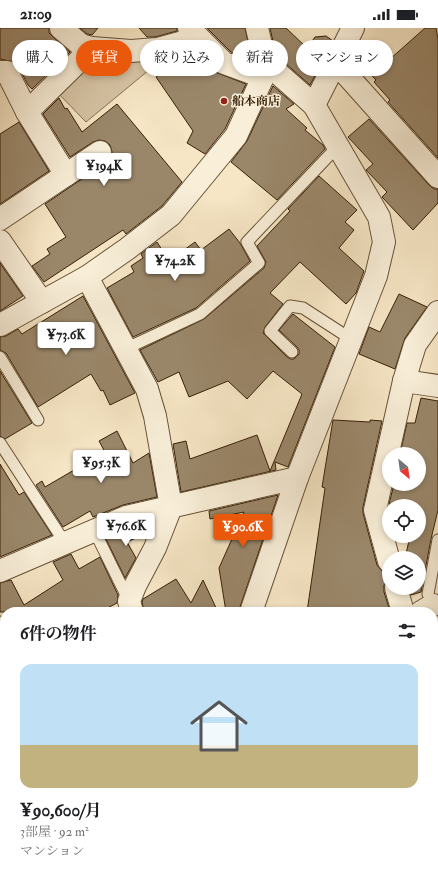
<!DOCTYPE html>
<html lang="ja">
<meta charset="utf-8">
<style>
:root{--surface:#fff;--page:#f6f6f6;--text:#202124;--muted:#757577;--accent:#ea580c}
body{margin:0;font-family:"IM FELL Double Pica","Noto Serif JP",serif;background:var(--page);color:var(--text);height:100vh;display:flex;flex-direction:column;font-size:15px;white-space:nowrap}
*{box-sizing:border-box;margin:0}
p{font-size:13px;color:var(--muted)}
.icon{flex:none;width:22px;height:22px;fill:none;stroke:currentColor;stroke-width:2;stroke-linecap:round;stroke-linejoin:round}
.map{position:relative;flex:1;overflow:hidden}
.panel{position:absolute;left:0px;top:579px;width:438px;height:268px;display:flex;flex-direction:column;background:var(--surface);border-radius:16px 16px 0 0;box-shadow:0 2px 6px #0003}
.panel>*{flex:none}
.banner{position:absolute;left:12px;top:12px;width:414px;height:36px;display:flex;gap:8px}
.needle{width:26px;rotate:151deg}
.tools{position:absolute;left:382px;top:419px;display:grid;gap:8px}
.tools a{display:grid;place-items:center;width:44px;height:44px;border-radius:50%;background:var(--surface);box-shadow:0 2px 6px #0003;font-size:20px}
.price{position:absolute;translate:-50% -34px;padding:0 9px;border-radius:4px;background:#fff;color:#222;font-size:13px;line-height:26px;filter:drop-shadow(0 1px 2px #0008)}
.price::after{content:'';position:absolute;left:50%;top:24px;width:12px;height:9px;margin-left:-6px;background:inherit;clip-path:polygon(0 0,100% 0,50% 100%)}
.price.active{background:var(--accent);color:#fff}
ul{padding:0;list-style:none}
li{display:grid;align-content:center;gap:8px;height:212px;padding:0 20px}
li span{display:grid;place-items:center;height:124px;border-radius:12px;color:#555}
li>.icon{margin-inline-start:auto}
span .icon{width:72px;height:72px;fill:#fffc;stroke-width:1}
li b{font-size:17px}
h2{display:flex;justify-content:space-between;align-items:center;height:48px;padding:0 20px;font-size:17px}
.tag{padding:0 14px;border-radius:18px;background:var(--surface);box-shadow:0 2px 6px #0003;font-size:14px;line-height:36px}
.tag.active{background:var(--accent);color:#fff}
.status{display:flex;justify-content:space-between;align-items:center;height:28px;padding:0 20px;background:var(--surface);direction:ltr}
.status svg{height:11px;fill:currentColor}
.map>svg:first-child{display:block}
.green{fill:#d6c4a5;stroke:#867256}
.building{fill:#9a876a;stroke:#372007}
.lines{fill:none;stroke-linecap:round;stroke-linejoin:round}
.lane-casing{stroke:#675236;stroke-width:13}
.street-casing{stroke:#675236;stroke-width:24}
.lane{stroke:#f9efd9;stroke-width:11}
.street{stroke:#f9efd9;stroke-width:22}
.poi-dot{fill:#8f2418;stroke:#f9efd9;stroke-width:1.5}
.labels{text-anchor:middle;dominant-baseline:central;stroke-width:3;stroke-linejoin:round;paint-order:stroke}
.poi-label{font-size:12px;font-weight:bold;fill:#372007;stroke:#f9efd9;text-anchor:start}
</style>
<div class="status"><b>21:09</b><svg viewBox="0 0 49 12"><path d="M0 12V9h3v3zM5 12V6h3v6zM10 12V3h3v9zM15 12V0h3v12zM26 1h20v11H26zM47 4h2v5h-2z"/></svg></div>
<div class="map">
<svg width="438" height="847" viewBox="0 0 438 847">
<rect width="100%" height="100%" fill="#f6e6c5"/>
<filter id="stains"><feTurbulence type="fractalNoise" baseFrequency=".005" numOctaves="4"/><feColorMatrix values="0 0 0 0 .2 0 0 0 0 .09 0 0 0 0 .02 0 0 0 .5 -.17"/></filter>
<radialGradient id="worn" r=".72"><stop offset=".6" stop-color="#630" stop-opacity="0"/><stop offset="1" stop-color="#630" stop-opacity=".3"/></radialGradient>
<path class="green" d="M138 31 149 42 86 94 57 64 92 32Z"/>
<g class="building">
<path d="M0 0H49V5L53 9 70 24 32 61 28 57 18 38 14 34 0 31Z"/>
<path d="M80 0H98L92 7 87 6Z"/>
<path d="M139 0H177V3L155 9H147Z"/>
<path d="M207 0H245L252 32 231 24Z"/>
<path d="M270 0H286L307 20 315 9 326 8 333 13 310 57 276 27Z"/>
<path d="M425 0H436L438 11V130L388 74 390 72 374 54 376 52 360 35 377 19 389 32Z"/>
<path d="M195 24 215 44 246 56 225 101 205 126 187 115 193 103 156 49 171 39 165 32Z"/>
<path d="M273 58 294 76 286 81 307 100 305 102 323 117 325 121 277 172 231 134 247 113Z"/>
<path d="M59 70 65 81 67 80 82 104 117 76 182 154 162 178 126 206 123 202 44 254 32 238 50 226 47 221 66 209 45 176 107 134 111 130 112 124 110 117 105 113 99 112 93 114 70 129 43 86Z"/>
<path d="M369 91 429 157 434 161H438V175L413 202 382 169 387 164 366 142 373 136 348 109Z"/>
<path d="M19 94 49 143 0 176V106Z"/>
<path d="M319 148 357 182 345 194 354 202 339 220 364 243 356 265 346 276 300 234 270 265 283 276 265 299 263 305 287 329 291 331H294L299 326V322L297 319 279 302 293 286 335 319 288 439 275 434 276 442 181 464 173 416 186 413 190 431 257 407 270 443 302 366 273 343 247 371 228 353 189 369 179 344 158 354 140 322 204 291 264 240 266 234 257 218 290 183 288 181Z"/>
<path d="M229 201 240 215 250 233 196 280 133 309 107 260 134 244 131 238 143 230 141 226 157 214 169 233 195 214 201 222Z"/>
<path d="M0 235 23 268 0 283Z"/>
<path d="M399 266 427 279 405 310 395 341 359 326 369 299 380 304Z"/>
<path d="M83 268 135 365 110 377 103 362 101 363 91 346 38 379 6 325 0 322V309L6 308 18 301 22 306Z"/>
<path d="M0 343 32 395 5 411 0 408Z"/>
<path d="M421 370 438 373V482L431 511 421 564 411 567 409 560H419V530H401L400 525 406 526 410 508H419V478H401L389 476 394 456H419V426H400L407 395H415Z"/>
<path d="M333 392 370 394V392L382 393 363 479V485L377 537 381 542 385 545H389V550L384 557V564L390 583 387 584H307L325 460 322 459Z"/>
<path d="M117 403 133 435 149 425 157 469 123 477 93 489 90 483 63 499 36 457 42 453 45 459 105 424 99 413Z"/>
<path d="M0 436 19 467 24 464 52 507 0 529Z"/>
<path d="M278 467 239 582 238 584H226L219 540 244 484 210 491 209 483Z"/>
<path d="M151 496 147 505 127 514 136 530 125 550 106 511 130 501Z"/>
<path d="M71 526 79 541 100 529 118 567 117 575 100 584H0V555L11 552 24 577 63 552 53 534Z"/>
<path d="M176 551 191 575 203 552 218 584H144L142 574 143 571Z"/>
</g>
<g class="lines">
<g class="lane-casing">
<g id="lane">
<path d="M125 321 200 286 259 235 247 214 338 118"/>
<path d="M292 324 270 303 290 278 303 280 351 311"/>
<path d="M0 329 38 392"/>
<path d="M0 415 65 515"/>
<path d="M94 502 129 573"/>
<path d="M435 581 428 566 438 512"/>
<path d="M0 594 5 602"/>
<path d="M172 842 177 847"/>
<path d="M128 847 133 842"/>
</g>
</g>
<g class="street-casing">
<g id="street">
<path d="M61 0 81 17 92 20 131 23 157 21 198 10"/>
<path d="M189 0 224 35 263 49"/>
<path d="M336 35 438 149"/>
<path d="M0 44H7L27 84 92 20"/>
<path d="M314 77 353 0"/>
<path d="M27 84 66 147"/>
<path d="M0 191 100 124"/>
<path d="M0 213 42 274"/>
<path d="M87 249 147 361 155 388 171 479 155 520 135 558 129 573 132 584"/>
<path d="M0 297 87 249 127 221 171 187 236 108 263 49 265 34 257 0"/>
<path d="M404 353 438 358"/>
<path d="M389 533 375 482 404 353 415 317 438 284"/>
<path d="M0 543 126 489 297 450"/>
<path d="M396 560 403 584"/>
<path d="M251 584 297 450 376 248 384 214 379 189 314 77 265 34"/>
<path d="M421 584 433 577"/>
<path d="M433 620 438 629"/>
<path d="M0 669 5 665"/>
<path d="M47 847 49 842"/>
</g>
</g>
<use href="#lane" class="lane"/>
<use href="#street" class="street"/>
</g>
<circle class="poi-dot" cx="224" cy="73" r="4"/>
<g class="labels">
<g class="poi-label">
<text x="232" y="73">船本商店</text>
</g>
</g>
<rect width="100%" height="100%" filter="url(#stains)"/>
<rect width="100%" height="100%" fill="url(#worn)"/>
</svg>
<div class="tools">
<a><svg class="needle" viewBox="-14 -14 28 28"><path d="M0-13l5 13h-10z" fill="#e53935"/><path d="M0 13l5-13h-10z" fill="#757577"/></svg></a>
<a><svg class="icon" aria-label="locate" viewBox="0 0 24 24"><circle cx="12" cy="12" r="6"/><path d="M12 2v4M12 18v4M2 12h4M18 12h4"/></svg></a>
<a><svg class="icon" aria-label="layers" viewBox="0 0 24 24"><path d="M12 4l9 5-9 5-9-5zM3 14l9 5 9-5"/></svg></a>
</div>
<b class="price" style="left:104px;top:159px">¥194K</b>
<b class="price" style="left:175px;top:254px">¥74.2K</b>
<b class="price" style="left:66px;top:328px">¥73.6K</b>
<b class="price" style="left:101px;top:456px">¥95.3K</b>
<b class="price" style="left:126px;top:519px">¥76.6K</b>
<b class="price active" style="left:243px;top:520px">¥90.6K</b>
<div class="banner">
<a class="tag">購入</a>
<a class="tag active">賃貸</a>
<a class="tag">絞り込み</a>
<a class="tag">新着</a>
<a class="tag">マンション</a>
</div>
<section class="panel">
<h2>6件の物件<svg class="icon" aria-label="filters" viewBox="0 0 24 24"><path d="M4 7h16M4 17h16"/><circle cx="9" cy="7" r="2"/><circle cx="15" cy="17" r="2"/></svg></h2>
<ul>
<li><span style="background:linear-gradient(#bfe0f5 65%,#c2b280 0)"><svg class="icon" aria-label="home" viewBox="0 0 24 24"><path d="M3 11l9-7 9 7M6 9v11h12V9"/></svg></span><div><b>¥90,600/月</b><p>3部屋 · 92 m²</p><p>マンション</p></div></li>
</ul>
</section>
</div>
